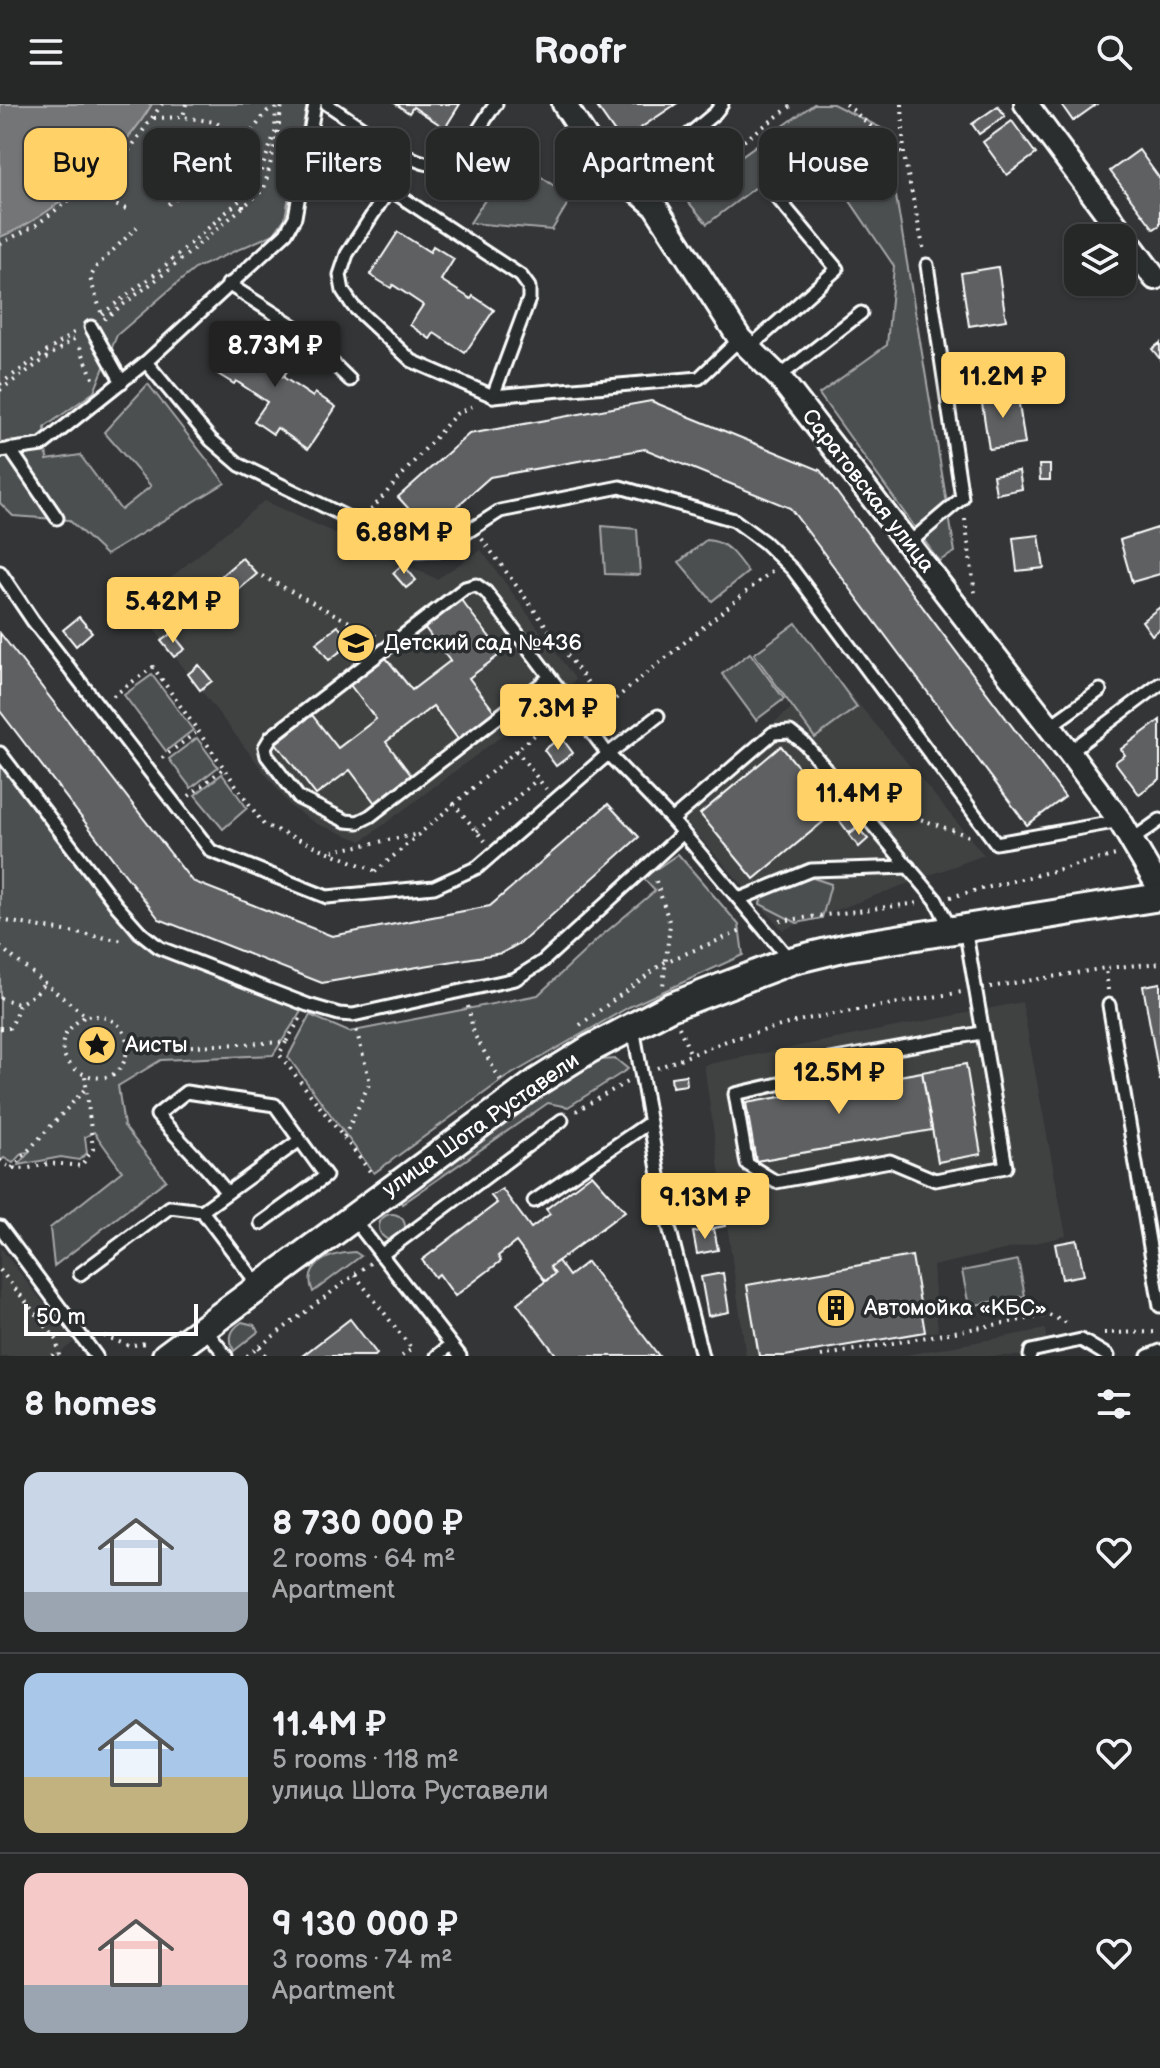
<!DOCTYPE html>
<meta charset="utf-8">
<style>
:root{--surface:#262828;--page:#323434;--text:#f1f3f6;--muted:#a4a6a8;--line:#424445;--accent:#ffd166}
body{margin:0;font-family:"Balsamiq Sans",sans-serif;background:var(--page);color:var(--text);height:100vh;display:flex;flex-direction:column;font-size:30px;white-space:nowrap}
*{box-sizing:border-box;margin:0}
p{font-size:26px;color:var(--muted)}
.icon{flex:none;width:44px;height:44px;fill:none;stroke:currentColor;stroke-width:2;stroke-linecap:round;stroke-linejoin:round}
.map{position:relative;height:1252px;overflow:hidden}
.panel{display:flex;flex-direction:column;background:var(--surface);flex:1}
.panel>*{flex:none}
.top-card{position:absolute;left:24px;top:24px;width:1112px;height:72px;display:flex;gap:16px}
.tools{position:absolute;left:1064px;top:120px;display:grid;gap:16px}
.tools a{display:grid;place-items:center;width:72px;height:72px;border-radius:16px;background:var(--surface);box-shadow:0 2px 6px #0004,0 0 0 2px var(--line);font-size:40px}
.scale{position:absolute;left:24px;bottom:20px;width:174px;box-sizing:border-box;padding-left:8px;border:4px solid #fff;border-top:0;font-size:22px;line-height:28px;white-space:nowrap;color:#fff;-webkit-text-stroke:6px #2a2d2e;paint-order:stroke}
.price{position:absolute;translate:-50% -68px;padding:0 18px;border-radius:8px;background:var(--accent);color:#111;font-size:26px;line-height:52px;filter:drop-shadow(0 2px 4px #0008)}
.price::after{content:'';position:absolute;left:50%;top:48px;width:24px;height:18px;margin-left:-12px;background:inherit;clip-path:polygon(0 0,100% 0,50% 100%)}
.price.on{background:#222;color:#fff}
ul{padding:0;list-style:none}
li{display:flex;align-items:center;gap:24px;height:200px;padding:0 24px}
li+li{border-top:2px solid var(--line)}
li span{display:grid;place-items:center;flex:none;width:224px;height:160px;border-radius:16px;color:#555}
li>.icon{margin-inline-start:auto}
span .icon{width:96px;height:96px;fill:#fffc;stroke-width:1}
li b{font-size:34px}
h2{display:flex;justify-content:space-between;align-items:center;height:96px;padding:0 24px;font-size:34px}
.tag{padding:0 28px;border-radius:16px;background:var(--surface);box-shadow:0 2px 6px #0004,0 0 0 2px var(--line);font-size:28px;line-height:72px}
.tag.on{background:var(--accent);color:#111}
header{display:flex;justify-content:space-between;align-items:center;height:104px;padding:0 24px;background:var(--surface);font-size:36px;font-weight:600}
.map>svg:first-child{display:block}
.built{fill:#404243}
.green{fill:#4c4f50;stroke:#a6a7a8;stroke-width:2}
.water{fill:#737576;stroke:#abacad;stroke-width:2}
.building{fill:#5f6162;stroke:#fff;stroke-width:2}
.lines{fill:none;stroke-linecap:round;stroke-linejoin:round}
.service-casing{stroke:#fff;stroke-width:17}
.minor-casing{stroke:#fff;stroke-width:28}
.tertiary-casing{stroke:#fff;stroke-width:32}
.path{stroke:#fff;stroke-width:4;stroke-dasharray:2 6;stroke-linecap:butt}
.service{stroke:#2a2d2e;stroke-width:11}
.minor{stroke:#2a2d2e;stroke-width:22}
.tertiary{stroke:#2a2d2e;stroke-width:26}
.labels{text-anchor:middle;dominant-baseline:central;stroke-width:7;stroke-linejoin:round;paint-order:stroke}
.street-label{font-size:22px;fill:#fff;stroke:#2a2d2e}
.poi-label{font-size:22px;fill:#fff;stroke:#2a2d2e;text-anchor:start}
</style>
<header><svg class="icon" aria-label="menu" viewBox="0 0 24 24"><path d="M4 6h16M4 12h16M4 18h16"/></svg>Roofr<svg class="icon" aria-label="search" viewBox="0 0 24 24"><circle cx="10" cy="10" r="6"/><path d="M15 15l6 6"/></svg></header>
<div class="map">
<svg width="1160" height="1252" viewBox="0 0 1160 1252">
<rect width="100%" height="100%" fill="#333536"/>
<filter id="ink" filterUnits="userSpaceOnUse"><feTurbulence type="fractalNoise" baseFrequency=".0125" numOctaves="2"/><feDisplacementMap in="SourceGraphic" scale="16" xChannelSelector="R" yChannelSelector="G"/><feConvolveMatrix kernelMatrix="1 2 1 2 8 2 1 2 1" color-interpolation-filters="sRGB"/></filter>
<g filter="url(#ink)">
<g class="built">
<path d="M264 397 437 475 481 446 576 576 362 737 317 720 291 703 136 502Z"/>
<path d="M832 568 984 751 783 826 675 706Z"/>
<path d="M1022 898 1066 1132 933 1162 938 1227 786 1252H746L704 961Z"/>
<path d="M0 1143 74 1238 56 1252H0Z"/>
<path d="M1045 1225 1049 1252H901Z"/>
</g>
<g class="green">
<path d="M0 0H307L285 114 274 130 196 164 174 182 117 231 94 288 45 323 47 356 80 351 121 406 151 382 104 328 148 280 225 379 106 451 69 416 13 412 0 399Z"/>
<path d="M814 0H833L885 26 955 448 939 457 819 290 887 241 894 162 812 41 707 120 684 93Z"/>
<path d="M513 53 571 94 552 126 470 119Z"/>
<path d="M602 422 637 425 640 471 605 470Z"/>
<path d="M706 436C728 437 735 452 748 468L712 497 679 458Z"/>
<path d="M796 519 857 603 815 634 754 550Z"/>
<path d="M750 549 784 595 756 616 722 570Z"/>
<path d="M152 571 193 626 166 647 124 591Z"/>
<path d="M197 634 218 663 191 684 169 655Z"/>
<path d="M0 660 134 834 171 856 302 906 273 951 161 956 118 982 124 1022 166 1076 54 1162 50 1124 122 1067 94 1028 85 1033 87 1049 79 1056 61 1053 19 1061 29 1048 22 1049 13 1059 4 1054 0 1057Z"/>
<path d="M222 670 247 704 223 725 195 691Z"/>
<path d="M678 750 739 821 743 851 629 903 505 974 374 1069 288 953 310 911 349 928 538 891 600 833 655 787 643 774Z"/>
<path d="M804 771 831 780 822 814 797 819 760 800 762 792 766 787Z"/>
<path d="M616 955 628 965 568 1003 548 999 402 1100 398 1094 538 993 600 956Z"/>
<circle cx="392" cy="1123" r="13"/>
<path d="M355 1148 361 1152 313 1188C301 1159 332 1149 355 1148Z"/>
<path d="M1018 1156 1025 1192 969 1202 962 1167Z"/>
<path d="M242 1218 254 1221 259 1227 234 1247C228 1234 230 1226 242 1218Z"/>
</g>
<path class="water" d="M0 0H152C123 50 54 112 0 133Z"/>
<g class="building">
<path d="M396 0H460L445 24 413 3 409 9Z"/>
<path d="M595 0H676L621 37Z"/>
<path d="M1061 0H1097L1073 17Z"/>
<path d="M998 2 1005 12 979 30 972 20Z"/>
<path d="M1012 17 1036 50 1007 71 983 38Z"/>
<path d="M1139 46 1160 75V121L1154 125 1110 67Z"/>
<path d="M398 128 430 148 433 142 454 155 441 176 471 195 473 192 494 206 465 249 434 229 430 235 410 221 423 201 393 181 391 184 370 171Z"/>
<path d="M998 163 1006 216 969 222 961 169Z"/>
<path d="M241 225 273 246 277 240 297 253 283 273 313 293 315 289 336 303 308 345 277 324 273 330 254 317 267 298 236 277 234 280 213 267Z"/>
<path d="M1160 239V255L1152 245Z"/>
<path d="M1017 287 1025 340 989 345 981 293Z"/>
<path d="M651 297 820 366 1065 693 1027 721 790 404 645 345 490 373 429 427 398 393 469 330Z"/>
<path d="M1039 361H1050V376H1040Z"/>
<path d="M1019 367 1022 385 996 390 993 371Z"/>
<path d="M1157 424 1160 435V470L1132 478 1120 436Z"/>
<path d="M1039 431 1044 464 1017 467 1013 434Z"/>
<path d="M242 454 257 470 236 488 222 471Z"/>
<path d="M403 460 416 476 406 484 393 469Z"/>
<path d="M147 492 161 510 149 519 135 501Z"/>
<path d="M461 496 502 549 469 574 494 607 458 635 433 602 386 638 411 671 375 699 350 666 316 691 276 639 312 611 338 644 376 615 350 581 386 554 412 586 450 557 425 524Z"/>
<path d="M1160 503V525L1152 531 1142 517Z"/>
<path d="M79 513 92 528 76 542 63 526Z"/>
<path d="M338 522 351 539 329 556 316 539Z"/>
<path d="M0 529 192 777 332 832 490 802 608 700 639 733 522 838 502 849 322 879 159 815 0 607Z"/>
<path d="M172 529 185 545 174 553 161 537Z"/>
<path d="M199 561 212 577 200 586 188 570Z"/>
<path d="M1160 616V675L1139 690 1115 658 1125 651 1121 645Z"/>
<path d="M561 633 573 649 556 662 544 646Z"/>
<path d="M781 642 835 708 754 775 700 710Z"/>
<path d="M847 709 858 722 849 729 839 716Z"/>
<path d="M858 724 868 735 859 743 849 731Z"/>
<path d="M1160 879V977L1143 882Z"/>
<path d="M966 960 981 1050 938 1058 922 968Z"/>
<path d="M922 968 932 1026 756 1057 746 999Z"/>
<path d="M686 971 687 981 672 983 671 973Z"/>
<path d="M592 1070 625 1107 550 1163 555 1170 545 1177 516 1138 498 1152 501 1157 455 1192 439 1170 435 1173 422 1156 497 1099 491 1092 502 1085 531 1124 550 1110 546 1105Z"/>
<path d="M723 1111 725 1122 704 1126 701 1115Z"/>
<path d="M714 1125 718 1146 697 1150 693 1128Z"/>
<path d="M1077 1136 1084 1171 1062 1175 1055 1140Z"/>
<path d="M912 1152 925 1228 785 1252H759L747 1181Z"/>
<path d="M558 1157 569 1172 587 1158 659 1252H557L517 1199 555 1170 550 1163Z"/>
<path d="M723 1169 729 1208 708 1212 701 1173Z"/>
<path d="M350 1215 377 1250 375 1252H302Z"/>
</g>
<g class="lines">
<g class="service-casing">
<g id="service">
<path d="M327 0C350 15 405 57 430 60 438 61 447 59 454 55 472 42 482 17 496 0"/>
<path d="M410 53 347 150 340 171 343 187 353 202 412 257 493 292 699 274 740 235"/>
<path d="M631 79 715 9 722 0"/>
<path d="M389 85 521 172 529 183V195L493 292"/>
<path d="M228 180 297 224 350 276"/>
<path d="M91 223 122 278"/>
<path d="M749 244 837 165 775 91"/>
<path d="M146 258 211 336 240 361 416 447 439 446 500 407 620 383 734 416 764 438 793 466 996 739 1120 717"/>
<path d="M779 273 861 209"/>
<path d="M10 345 57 414"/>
<path d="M0 347 42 341 146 258 286 129 295 113 315 0"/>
<path d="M909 439 962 394 927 161"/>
<path d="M0 468 33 517 211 747 327 793 434 783 478 763 608 650 658 612"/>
<path d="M550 573 370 712 358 718 346 717 299 694 267 652 265 643 271 633 465 484 476 481 486 488 608 650 672 716 790 856"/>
<path d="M1050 622 1100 586"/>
<path d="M1069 648 1160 580"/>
<path d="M0 649 117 802 141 829 160 844 308 901 339 910 353 911 515 875 542 858 683 729"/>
<path d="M672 716 773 629 790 628 805 640 936 796 951 826"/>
<path d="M1132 736 1160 716"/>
<path d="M739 795 811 766 909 763"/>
<path d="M965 824 1006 1063 935 1076 890 1057 776 1078 747 1060 735 990 783 979 813 959 981 929"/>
<path d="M1109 901 1160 1202"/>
<path d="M633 923 666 1111 702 1252"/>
<path d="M534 1097 650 1018"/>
<path d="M202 1107 300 1036 275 1001 186 988 157 1011C180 1037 206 1061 227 1089"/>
<path d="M666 1111 718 1099"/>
<path d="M352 1113 460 1252"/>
<path d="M261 1119 326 1072 300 1036"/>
<path d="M0 1123 96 1252"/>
<path d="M381 1151 562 1016"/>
<path d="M80 1170 170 1103 202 1107 259 1182"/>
<path d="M204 1224 226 1252"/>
<path d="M437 1252 451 1241"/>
<path d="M1030 1252 1031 1247 1081 1236 1108 1252"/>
<path d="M1148 1252 1160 1247"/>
</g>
</g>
<g class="minor-casing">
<g id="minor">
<path d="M564 0 599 54 655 102 740 235 779 273 1069 648 1120 717 1160 785"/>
<path d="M1026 0 1155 174"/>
</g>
</g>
<g class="tertiary-casing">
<path id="tertiary" d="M166 1252 537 978 590 945 670 903 790 857 847 843 1160 793"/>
</g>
<g class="path">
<path d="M186 0 183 13 215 18 222 22"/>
<path d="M846 0 904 52"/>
<path d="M902 0 904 52 924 147"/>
<path d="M154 14 183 13"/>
<path d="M252 27 273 0"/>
<path d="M92 81 113 100 131 107"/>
<path d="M673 89 794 0"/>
<path d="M168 100 221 64"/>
<path d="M243 103 244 69"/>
<path d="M0 140 36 121 122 56 162 0"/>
<path d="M101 208 90 174 97 162 137 123"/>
<path d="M102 210 159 167 255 83 275 29 276 0"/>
<path d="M104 215 169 166 264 85 277 33 282 0"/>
<path d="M80 243 95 279"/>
<path d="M0 280 75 228"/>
<path d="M0 286 77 233"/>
<path d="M371 406 456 310 473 302"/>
<path d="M965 415 975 490"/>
<path d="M482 435 605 602"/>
<path d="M262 472 376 532"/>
<path d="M113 592 153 563 264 721 375 767"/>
<path d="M597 610 773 466"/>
<path d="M516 646 546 685"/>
<path d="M162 654 198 627"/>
<path d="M189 692 224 664"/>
<path d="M877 698 887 699 914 713 969 732"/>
<path d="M453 699 485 737"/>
<path d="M477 727 538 675"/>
<path d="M333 747 414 731"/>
<path d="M375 768 559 610"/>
<path d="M656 777 670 820 663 882"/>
<path d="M950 793 1116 751"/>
<path d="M0 816 124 837"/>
<path d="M780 817 918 799"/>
<path d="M0 843 86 912C107 910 129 920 127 945 121 1009 17 951 86 912"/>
<path d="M990 883 1106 864"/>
<path d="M1108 886 1106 864 1160 859"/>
<path d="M0 894 19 900"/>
<path d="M468 902 474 930 501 977"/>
<path d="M580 921 665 858 744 826"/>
<path d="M679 923 691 951"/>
<path d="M0 924H9L13 918 19 900 35 890 45 878"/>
<path d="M286 938 279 950 372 1070"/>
<path d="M127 945 286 938 300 915"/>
<path d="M657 964 729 936 806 915 962 888"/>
<path d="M576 1007 627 978"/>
<path d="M344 1033 370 978 356 925"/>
<path d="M0 1056C14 1071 31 1063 48 1060 59 1059 70 1061 81 1062L93 1045 85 972"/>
<path d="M12 1064 86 984"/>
<path d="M0 1166 57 1236 59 1252"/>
<path d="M355 1171 412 1245 402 1252"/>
<path d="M1104 1229 1159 1228"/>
<path d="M104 1232 129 1242 145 1239"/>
<path d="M259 1243 266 1252"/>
<path d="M52 1252 58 1247"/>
<path d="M247 1252 370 1159"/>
<path d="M821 1252 1049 1211 1069 1220"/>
</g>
<use href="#service" class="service"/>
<use href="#minor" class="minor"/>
<use href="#tertiary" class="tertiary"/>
</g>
</g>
<defs>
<g id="school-disc" transform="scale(2)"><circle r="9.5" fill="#ffd166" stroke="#2a2d2e"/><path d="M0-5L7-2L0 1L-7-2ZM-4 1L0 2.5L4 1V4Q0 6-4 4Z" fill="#111"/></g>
<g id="sight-disc" transform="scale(2)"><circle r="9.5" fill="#ffd166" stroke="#2a2d2e"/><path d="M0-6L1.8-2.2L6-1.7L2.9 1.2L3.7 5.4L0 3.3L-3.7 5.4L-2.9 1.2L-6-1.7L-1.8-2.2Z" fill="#111"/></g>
<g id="building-disc" transform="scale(2)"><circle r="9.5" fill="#ffd166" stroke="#2a2d2e"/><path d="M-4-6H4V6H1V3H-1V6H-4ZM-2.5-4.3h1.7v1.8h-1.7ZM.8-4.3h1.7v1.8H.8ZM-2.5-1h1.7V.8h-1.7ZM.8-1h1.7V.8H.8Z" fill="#111"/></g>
</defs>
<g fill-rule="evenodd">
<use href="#school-disc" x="356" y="539"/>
<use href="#sight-disc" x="97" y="941"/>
<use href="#building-disc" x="836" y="1204"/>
</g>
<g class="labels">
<g class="street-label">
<text transform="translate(868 387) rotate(52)">Саратовская улица</text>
<text transform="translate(481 1021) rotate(-35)">улица Шота Руставели</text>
</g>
<g class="poi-label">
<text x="384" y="539">Детский сад №436</text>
<text x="125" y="941">Аисты</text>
<text x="864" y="1204">Автомойка «КБС»</text>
</g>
</g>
</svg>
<div class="tools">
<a><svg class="icon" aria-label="layers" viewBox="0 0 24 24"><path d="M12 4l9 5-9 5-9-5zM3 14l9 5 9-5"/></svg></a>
</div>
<div class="scale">50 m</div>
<b class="price on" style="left:275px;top:285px">8.73M ₽</b>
<b class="price" style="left:1003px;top:316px">11.2M ₽</b>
<b class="price" style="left:404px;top:472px">6.88M ₽</b>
<b class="price" style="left:173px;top:541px">5.42M ₽</b>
<b class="price" style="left:558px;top:648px">7.3M ₽</b>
<b class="price" style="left:859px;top:733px">11.4M ₽</b>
<b class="price" style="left:839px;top:1012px">12.5M ₽</b>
<b class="price" style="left:705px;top:1137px">9.13M ₽</b>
<div class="top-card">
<a class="tag on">Buy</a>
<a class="tag">Rent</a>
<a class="tag">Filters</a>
<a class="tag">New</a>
<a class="tag">Apartment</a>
<a class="tag">House</a>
</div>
</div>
<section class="panel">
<h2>8 homes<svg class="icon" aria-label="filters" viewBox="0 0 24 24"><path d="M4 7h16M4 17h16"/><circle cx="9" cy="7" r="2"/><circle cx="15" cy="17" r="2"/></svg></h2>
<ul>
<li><span style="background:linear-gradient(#c9d6e8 75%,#9aa5b1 0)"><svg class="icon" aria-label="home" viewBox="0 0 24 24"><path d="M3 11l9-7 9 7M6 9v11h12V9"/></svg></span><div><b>8 730 000 ₽</b><p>2 rooms · 64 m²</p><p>Apartment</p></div><svg class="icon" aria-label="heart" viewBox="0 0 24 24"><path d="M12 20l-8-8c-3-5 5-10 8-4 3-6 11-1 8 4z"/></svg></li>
<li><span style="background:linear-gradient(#a9c7e8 65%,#c2b280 0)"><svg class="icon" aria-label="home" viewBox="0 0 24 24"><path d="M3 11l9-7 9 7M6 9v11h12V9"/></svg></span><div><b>11.4M ₽</b><p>5 rooms · 118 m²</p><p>улица Шота Руставели</p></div><svg class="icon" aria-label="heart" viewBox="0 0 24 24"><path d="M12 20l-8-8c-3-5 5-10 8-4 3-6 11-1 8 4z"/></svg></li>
<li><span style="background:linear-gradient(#f6c9c9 70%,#9aa5b1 0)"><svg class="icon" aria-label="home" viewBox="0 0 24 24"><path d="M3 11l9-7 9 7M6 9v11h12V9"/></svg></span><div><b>9 130 000 ₽</b><p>3 rooms · 74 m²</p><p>Apartment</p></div><svg class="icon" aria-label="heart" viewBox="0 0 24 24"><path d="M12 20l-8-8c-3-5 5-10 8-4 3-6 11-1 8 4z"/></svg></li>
</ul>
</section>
